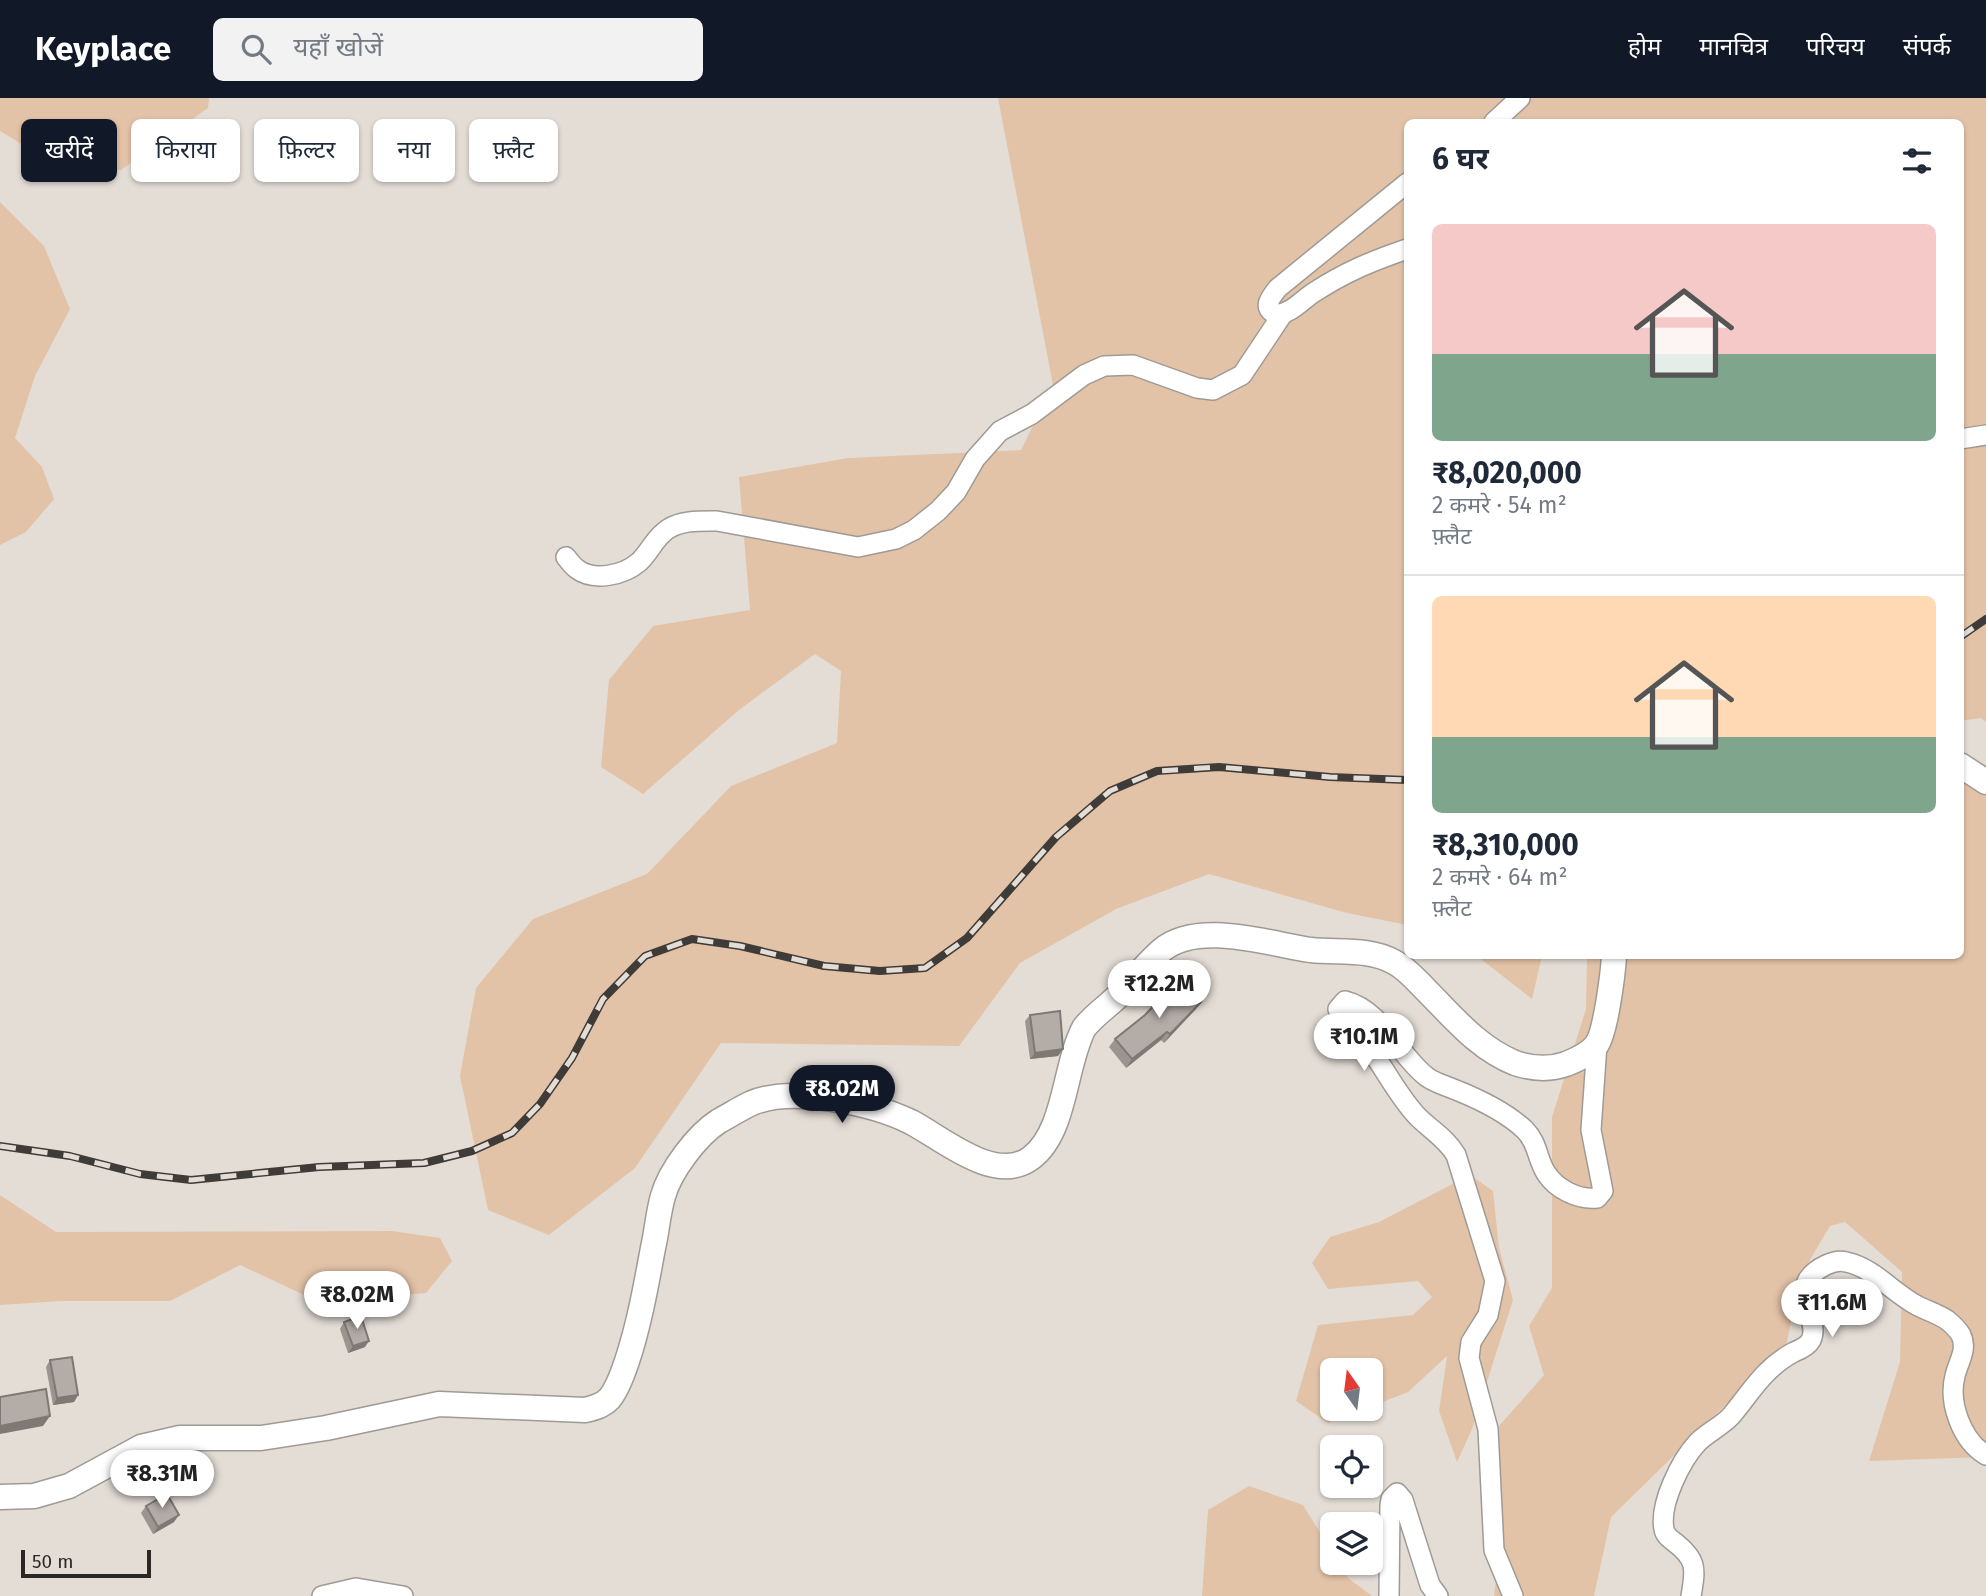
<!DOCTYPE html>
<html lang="hi">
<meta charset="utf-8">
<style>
:root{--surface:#fff;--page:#f2f2f3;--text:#1f2937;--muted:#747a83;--line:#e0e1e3;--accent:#111827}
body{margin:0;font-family:"Fira Sans","Noto Sans Devanagari",sans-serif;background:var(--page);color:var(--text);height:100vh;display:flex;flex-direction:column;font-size:26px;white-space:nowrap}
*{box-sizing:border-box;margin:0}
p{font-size:23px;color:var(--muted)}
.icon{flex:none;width:38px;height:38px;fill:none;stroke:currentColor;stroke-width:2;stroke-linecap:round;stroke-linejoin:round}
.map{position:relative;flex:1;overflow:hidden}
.drawer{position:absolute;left:1404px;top:21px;width:560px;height:840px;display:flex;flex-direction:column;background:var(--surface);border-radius:10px;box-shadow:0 2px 5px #0004}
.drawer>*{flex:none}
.top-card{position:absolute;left:21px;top:21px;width:665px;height:63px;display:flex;gap:14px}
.needle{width:46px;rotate:346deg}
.tools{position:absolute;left:1320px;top:1260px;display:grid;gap:14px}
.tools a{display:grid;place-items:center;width:63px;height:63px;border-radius:10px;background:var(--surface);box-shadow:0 2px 5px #0004;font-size:35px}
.scale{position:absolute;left:21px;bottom:18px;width:130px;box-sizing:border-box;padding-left:7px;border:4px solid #2a2725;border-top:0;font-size:19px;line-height:24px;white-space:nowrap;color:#2a2725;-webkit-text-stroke:5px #e4ddd6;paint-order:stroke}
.price{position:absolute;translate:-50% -60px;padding:0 16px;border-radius:24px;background:#fff;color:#222;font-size:23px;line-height:46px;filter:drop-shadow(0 2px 4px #0008)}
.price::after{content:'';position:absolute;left:50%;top:42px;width:21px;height:16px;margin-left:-10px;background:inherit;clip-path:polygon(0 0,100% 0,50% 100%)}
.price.on{background:var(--accent);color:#fff}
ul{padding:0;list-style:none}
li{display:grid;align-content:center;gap:14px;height:371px;padding:0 28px}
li+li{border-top:2px solid var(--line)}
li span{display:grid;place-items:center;height:217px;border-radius:10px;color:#555}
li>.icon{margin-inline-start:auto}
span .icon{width:126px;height:126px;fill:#fffc;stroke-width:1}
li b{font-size:30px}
h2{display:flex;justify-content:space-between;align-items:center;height:84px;padding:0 28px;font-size:30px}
.pill{padding:0 24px;border-radius:10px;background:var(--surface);box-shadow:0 2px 5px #0004;font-size:24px;line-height:63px}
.pill.on{background:var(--accent);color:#fff}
header{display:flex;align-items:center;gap:42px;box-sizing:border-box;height:98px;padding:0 35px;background:var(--accent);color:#fff}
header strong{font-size:33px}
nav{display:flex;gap:38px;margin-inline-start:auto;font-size:24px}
.search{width:490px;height:63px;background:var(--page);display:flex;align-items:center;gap:18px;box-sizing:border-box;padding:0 24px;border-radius:10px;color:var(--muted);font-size:26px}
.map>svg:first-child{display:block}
.green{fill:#e3c3a7}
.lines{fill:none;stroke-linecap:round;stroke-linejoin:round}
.minor-casing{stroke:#a09a94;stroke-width:22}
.major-casing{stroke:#a09a94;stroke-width:27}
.minor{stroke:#fff;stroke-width:19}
.major{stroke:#fff;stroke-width:24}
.rail-casing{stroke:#3e3b38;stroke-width:8}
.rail{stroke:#e4ddd6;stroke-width:5;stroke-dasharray:16;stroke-linecap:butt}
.wall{fill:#9b9590}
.shaded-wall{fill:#7e7975}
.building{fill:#b4ada7;stroke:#7e7975;stroke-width:2}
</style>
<header>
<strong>Keyplace</strong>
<div class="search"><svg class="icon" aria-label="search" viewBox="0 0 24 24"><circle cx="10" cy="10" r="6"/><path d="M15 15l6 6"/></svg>यहाँ खोजें</div>
<nav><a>होम</a><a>मानचित्र</a><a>परिचय</a><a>संपर्क</a></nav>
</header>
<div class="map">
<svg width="1986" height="1498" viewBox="0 0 1986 1498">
<rect width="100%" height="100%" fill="#e4ddd6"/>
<g class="green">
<path d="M0 0H209L208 10 121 72 62 71 0 33Z"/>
<path d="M998 0H1986V624L1981 620 1960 623V24H1407V827L1347 815 1209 776 1116 811 1020 865 959 948 721 945 635 1070 549 1137 488 1112 460 978 476 890 533 821 647 776 731 688 837 645 841 573 815 556 739 612 643 696 601 669 609 582 653 528 750 512 739 379 848 360 1021 352 1053 287Z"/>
<path d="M0 104 44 148 70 211 35 278 15 340 42 369 54 401 26 434 0 447Z"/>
<path d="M1960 683 1986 698V1359L1869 1363 1900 1264 1902 1174 1845 1124 1830 1128 1801 1177 1786 1248 1611 1419 1594 1498H1494L1496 1482 1491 1337 1544 1277 1529 1228 1552 1190V1019L1586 911 1587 858H1960Z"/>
<path d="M1477 858H1542L1532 901Z"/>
<path d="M1470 1077 1493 1093 1499 1150 1513 1202 1472 1331 1457 1364 1439 1313 1447 1258 1408 1294 1370 1309V1272H1332V1311H1366L1328 1325 1296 1303 1318 1227 1413 1217 1432 1199 1418 1183 1328 1191 1312 1165 1330 1139 1379 1124Z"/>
<path d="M0 1097 56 1134 392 1133 440 1140 452 1163 426 1195 319 1204 240 1167 170 1203H61L0 1207Z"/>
<path d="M1249 1388 1303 1407 1332 1454V1465H1338L1348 1480 1372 1498H1202L1208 1412Z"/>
</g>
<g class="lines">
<g class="minor-casing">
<g id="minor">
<path d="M1494 24 1520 0"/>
<path d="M1407 85 1278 190C1271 199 1261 210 1276 216 1290 217 1302 202 1313 195 1345 174 1372 163 1407 151"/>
<path d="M1960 341 1986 337"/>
<path d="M566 459C569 463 573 468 577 471 594 484 624 477 639 464 650 454 655 439 668 431 682 422 701 423 717 423L858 449 896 441 914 432 938 413 956 394 975 361 1000 333 1032 316 1084 277 1104 268 1133 267 1197 290 1213 292 1242 277 1282 217"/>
<path d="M322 1498 356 1490 403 1498"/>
<path d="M1389 1498 1390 1408 1391 1401 1397 1395 1403 1402 1430 1487 1438 1498"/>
<path d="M1513 1498 1494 1452 1488 1331 1469 1260 1471 1244 1488 1217 1495 1183 1456 1057C1447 1041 1431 1032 1418 1019 1394 994 1381 961 1358 936 1350 928 1341 921 1338 911L1345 903C1383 913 1398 957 1427 979 1435 985 1447 988 1456 992 1481 1002 1506 1014 1525 1032 1538 1045 1537 1061 1546 1075 1556 1091 1578 1102 1597 1100L1603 1093 1591 1032 1597 946"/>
<path d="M1691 1498C1696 1470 1697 1461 1673 1443 1669 1440 1665 1437 1664 1431 1659 1406 1681 1362 1698 1344 1708 1334 1722 1328 1731 1318 1751 1294 1765 1269 1794 1254 1799 1252 1808 1248 1811 1242 1822 1220 1782 1188 1826 1167 1832 1164 1839 1162 1846 1164 1873 1169 1894 1196 1918 1208 1928 1213 1938 1216 1947 1222 1952 1226 1958 1232 1961 1237 1968 1252 1958 1264 1955 1278 1948 1305 1962 1343 1986 1357"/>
</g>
</g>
<g class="major-casing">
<g id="major">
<path d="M1960 667 1986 684"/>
<path d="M0 1399 34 1398 69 1388 141 1349 180 1340H261L326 1330 439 1306 585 1312C594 1310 602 1308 609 1301 617 1292 623 1275 627 1263 639 1227 646 1188 653 1150 657 1133 658 1115 663 1098 670 1073 697 1037 719 1023 730 1017 741 1010 752 1005 793 988 872 1005 911 1024 942 1040 995 1087 1031 1060 1066 1034 1064 968 1084 930 1095 916 1110 907 1122 894 1135 880 1148 864 1162 852 1198 822 1269 846 1311 852 1339 855 1369 850 1394 864 1406 870 1417 883 1426 892 1454 920 1478 950 1515 965 1533 971 1549 972 1566 966 1576 962 1591 955 1597 946 1606 932 1613 875 1614 858"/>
</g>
</g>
<use href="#minor" class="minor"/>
<use href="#major" class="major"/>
<g class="rail-casing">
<g id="rail">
<path d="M1960 539 1986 521"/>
<path d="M0 1048 70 1058 140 1076 191 1082 319 1069 424 1065 472 1053 512 1035 540 1006 572 960 603 901 645 858 692 841 740 848 824 868 880 873 925 870 967 840 1056 739 1110 693 1157 673 1219 669 1330 679 1407 682"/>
</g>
</g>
<use href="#rail" class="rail"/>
</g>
<g class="wall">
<path d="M1201 904 1195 912 1164 945 1161 942 1126 970 1109 949 1115 941Z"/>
<path d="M1030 917 1063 951 1058 958 1030 961 1025 923Z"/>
<path d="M344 1224 365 1249 348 1255 340 1231Z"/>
<path d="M50 1262 78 1297 74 1304 53 1307 46 1269Z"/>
<path d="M146 1408 174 1424 153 1436 141 1415Z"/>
</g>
<g class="shaded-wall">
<path d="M1201 904 1195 912 1164 945 1170 936Z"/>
<path d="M1167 934 1161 942 1126 970 1132 961Z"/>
<path d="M1063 951 1058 958 1030 961 1035 955Z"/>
<path d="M369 1243 365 1249 348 1255 353 1248Z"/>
<path d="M78 1297 74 1304 53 1307 57 1300Z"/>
<path d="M50 1318 43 1328 0 1336V1328Z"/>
<path d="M179 1417 174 1424 153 1436 158 1429Z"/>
</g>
<g class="building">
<path d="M1178 882 1201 904 1170 936 1167 934 1132 961 1115 941 1145 917Z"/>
<path d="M1060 913 1063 951 1035 955 1030 917Z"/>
<path d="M361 1218 369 1243 353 1248 344 1224Z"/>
<path d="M72 1259 78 1297 57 1300 50 1262Z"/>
<path d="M46 1291 50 1318 0 1328V1299Z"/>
<path d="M167 1396 179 1417 158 1429 146 1408Z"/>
</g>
</svg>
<div class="tools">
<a><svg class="needle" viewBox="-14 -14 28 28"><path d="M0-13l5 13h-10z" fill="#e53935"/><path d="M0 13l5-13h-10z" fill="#747a83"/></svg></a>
<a><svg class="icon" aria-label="locate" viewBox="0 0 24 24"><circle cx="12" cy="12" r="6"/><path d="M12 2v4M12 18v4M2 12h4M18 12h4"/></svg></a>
<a><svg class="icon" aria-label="layers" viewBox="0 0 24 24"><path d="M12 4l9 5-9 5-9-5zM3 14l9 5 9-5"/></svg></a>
</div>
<div class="scale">50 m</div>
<b class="price" style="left:1159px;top:922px">₹12.2M</b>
<b class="price" style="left:1364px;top:975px">₹10.1M</b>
<b class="price on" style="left:842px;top:1027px">₹8.02M</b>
<b class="price" style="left:357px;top:1233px">₹8.02M</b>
<b class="price" style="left:1832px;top:1241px">₹11.6M</b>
<b class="price" style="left:162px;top:1412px">₹8.31M</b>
<div class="top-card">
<a class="pill on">खरीदें</a>
<a class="pill">किराया</a>
<a class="pill">फ़िल्टर</a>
<a class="pill">नया</a>
<a class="pill">फ़्लैट</a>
</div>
<section class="drawer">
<h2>6 घर<svg class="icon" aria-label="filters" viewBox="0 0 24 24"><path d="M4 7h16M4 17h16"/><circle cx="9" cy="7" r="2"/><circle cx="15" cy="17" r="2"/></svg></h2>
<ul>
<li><span style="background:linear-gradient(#f6c9c9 60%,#7fa58c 0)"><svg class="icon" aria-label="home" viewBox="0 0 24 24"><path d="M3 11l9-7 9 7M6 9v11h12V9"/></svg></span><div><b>₹8,020,000</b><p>2 कमरे · 54 m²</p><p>फ़्लैट</p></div></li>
<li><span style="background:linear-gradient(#ffd9b3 65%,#7fa58c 0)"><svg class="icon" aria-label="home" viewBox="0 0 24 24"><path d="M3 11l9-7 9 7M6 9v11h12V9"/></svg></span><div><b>₹8,310,000</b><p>2 कमरे · 64 m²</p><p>फ़्लैट</p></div></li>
</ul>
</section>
</div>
